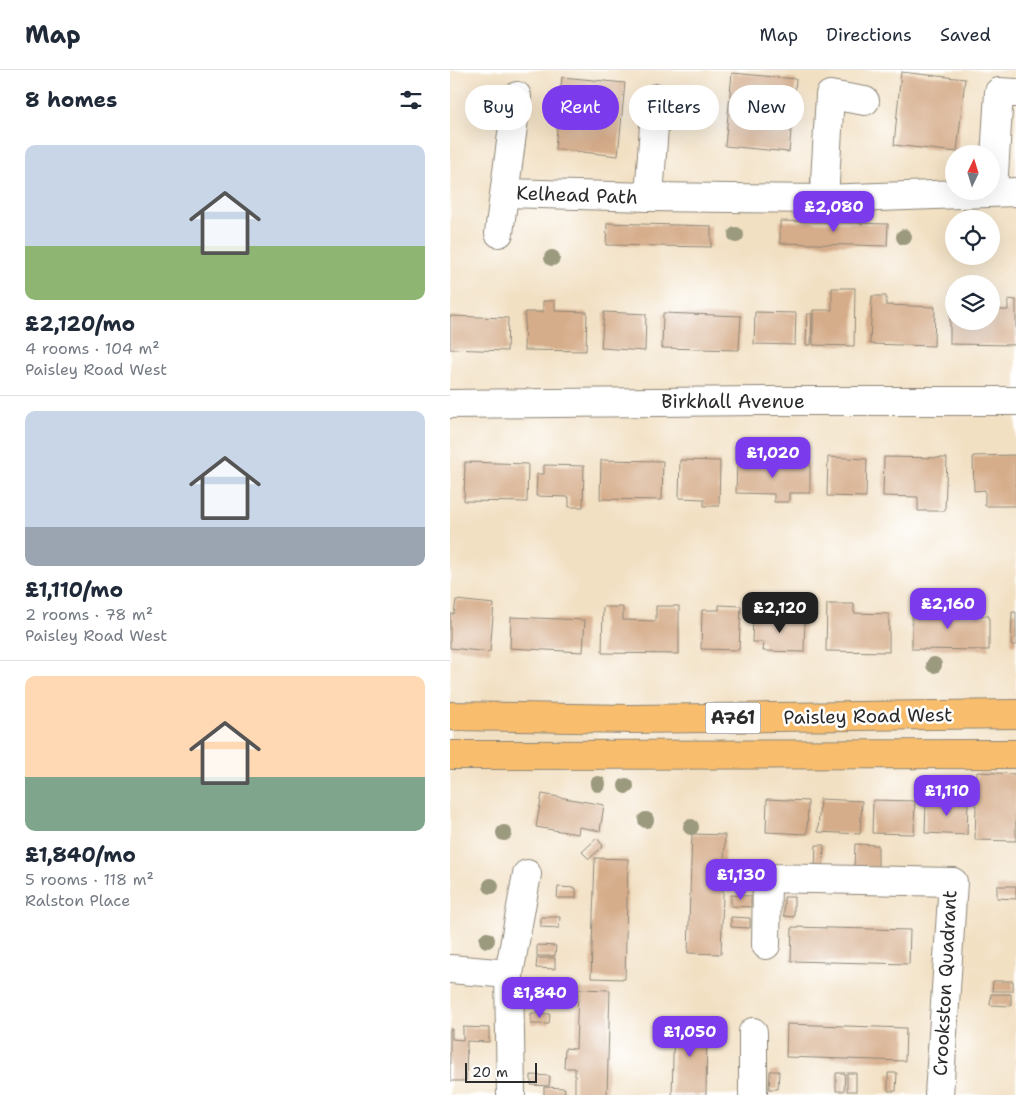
<!DOCTYPE html>
<meta charset="utf-8">
<style>
:root{--surface:#fff;--page:#f2f2f3;--text:#1f2937;--muted:#747a83;--line:#e0e1e3;--accent:#7c3aed}
body{margin:0;font-family:"Shantell Sans",sans-serif;background:var(--page);color:var(--text);height:100vh;display:flex;flex-direction:column;font-size:19px;white-space:nowrap}
*{box-sizing:border-box;margin:0}
p{font-size:16px;color:var(--muted)}
.icon{flex:none;width:28px;height:28px;fill:none;stroke:currentColor;stroke-width:2;stroke-linecap:round;stroke-linejoin:round}
.map{position:relative;flex:1;overflow:hidden}
.side{display:flex;flex-direction:column;background:var(--surface);width:450px}
.side>*{flex:none}
.guide{position:absolute;left:15px;top:15px;width:475px;height:45px;display:flex;gap:10px}
.needle{width:32px;rotate:4deg}
.tools{position:absolute;left:495px;top:75px;display:grid;gap:10px}
.tools a{display:grid;place-items:center;width:55px;height:55px;border-radius:50%;background:var(--surface);box-shadow:0 5px 20px #0002;font-size:25px}
.scale{position:absolute;left:15px;bottom:12px;width:72px;box-sizing:border-box;padding-left:5px;border:2px solid #2b2b2b;border-top:0;font-size:14px;line-height:18px;white-space:nowrap;color:#2b2b2b;-webkit-text-stroke:4px #fff;paint-order:stroke}
.price{position:absolute;translate:-50% -42px;padding:0 11px;border-radius:10px;background:var(--accent);color:#fff;font-size:16px;line-height:32px;filter:drop-shadow(0 1px 2px #0008)}
.price::after{content:'';position:absolute;left:50%;top:30px;width:15px;height:11px;margin-left:-8px;background:inherit;clip-path:polygon(0 0,100% 0,50% 100%)}
.price.current{background:#222;color:#fff}
ul{padding:0;list-style:none}
li{display:grid;align-content:center;gap:10px;height:265px;padding:0 25px}
li+li{border-top:1px solid var(--line)}
li span{display:grid;place-items:center;height:155px;border-radius:10px;color:#555}
li>.icon{margin-inline-start:auto}
span .icon{width:90px;height:90px;fill:#fffc;stroke-width:1}
li b{font-size:21px}
h2{display:flex;justify-content:space-between;align-items:center;height:60px;padding:0 25px;font-size:21px}
.tag{padding:0 18px;border-radius:22px;background:var(--surface);box-shadow:0 5px 20px #0002;font-size:18px;line-height:45px}
.tag.current{background:var(--accent);color:#fff}
header{display:flex;align-items:center;gap:30px;box-sizing:border-box;height:70px;padding:0 25px;background:var(--surface);border-bottom:1px solid var(--line)}
header strong{font-size:24px}
nav{display:flex;gap:28px;margin-inline-start:auto;font-size:18px}
main{display:flex;flex:1;min-height:0}
.map>svg:first-child{display:block}
.building{fill:#d6ad8b}
.lines{fill:none;stroke-linecap:round;stroke-linejoin:round}
.street-casing{stroke:#8e8677;stroke-width:30}
.primary-casing{stroke:#8e8677;stroke-width:30}
.street{stroke:#fff;stroke-width:28}
.primary{stroke:#f9be6d;stroke-width:28}
.tree{fill:#9b997e}
.labels{text-anchor:middle;dominant-baseline:central;stroke-width:5;stroke-linejoin:round;paint-order:stroke}
.shield{fill:#fff;stroke:#6b6b6b;stroke-width:1}
.shield-label{font-size:18px;font-weight:bold;fill:#2b2b2b}
.street-label{font-size:19px;fill:#2b2b2b;stroke:#fff}
</style>
<header>
<strong>Map</strong>
<nav><a>Map</a><a>Directions</a><a>Saved</a></nav>
</header>
<main>
<section class="side">
<h2>8 homes<svg class="icon" aria-label="filters" viewBox="0 0 24 24"><path d="M4 7h16M4 17h16"/><circle cx="9" cy="7" r="2"/><circle cx="15" cy="17" r="2"/></svg></h2>
<ul>
<li><span style="background:linear-gradient(#c9d6e8 65%,#8fb573 0)"><svg class="icon" aria-label="home" viewBox="0 0 24 24"><path d="M3 11l9-7 9 7M6 9v11h12V9"/></svg></span><div><b>£2,120/mo</b><p>4 rooms · 104 m²</p><p>Paisley Road West</p></div></li>
<li><span style="background:linear-gradient(#c9d6e8 75%,#9aa5b1 0)"><svg class="icon" aria-label="home" viewBox="0 0 24 24"><path d="M3 11l9-7 9 7M6 9v11h12V9"/></svg></span><div><b>£1,110/mo</b><p>2 rooms · 78 m²</p><p>Paisley Road West</p></div></li>
<li><span style="background:linear-gradient(#ffd9b3 65%,#7fa58c 0)"><svg class="icon" aria-label="home" viewBox="0 0 24 24"><path d="M3 11l9-7 9 7M6 9v11h12V9"/></svg></span><div><b>£1,840/mo</b><p>5 rooms · 118 m²</p><p>Ralston Place</p></div></li>
</ul>
</section>
<div class="map">
<svg width="566" height="1025" viewBox="0 0 566 1025">
<rect width="100%" height="100%" fill="#fff"/>
<filter id="ink" filterUnits="userSpaceOnUse"><feTurbulence type="fractalNoise" baseFrequency=".02" numOctaves="2"/><feDisplacementMap in="SourceGraphic" scale="10" xChannelSelector="R" yChannelSelector="G"/><feConvolveMatrix kernelMatrix="1 2 1 2 8 2 1 2 1" color-interpolation-filters="sRGB"/></filter>
<filter id="wash" filterUnits="userSpaceOnUse"><feTurbulence type="fractalNoise" baseFrequency=".0096" numOctaves="4" result="noise"/><feDisplacementMap in="SourceGraphic" scale="20" xChannelSelector="R" yChannelSelector="G"/><feGaussianBlur stdDeviation="1.12" result="paint"/><feColorMatrix in="noise" values="0 0 0 0 0 0 0 0 0 0 0 0 0 0 0 0 0 1.4 0 .05"/><feComposite in="paint" operator="in"/></filter>
<g filter="url(#wash)">
<rect width="100%" height="100%" fill="#f2e0c3"/>
<g id="blocks">
<g class="building">
<path d="M451 2 515 9 507 82 444 75Z"/>
<path d="M282 3 346 9 339 82 275 76Z"/>
<path d="M112 7 175 13 168 86 105 79Z"/>
<path d="M330 151 438 154 437 176 330 173Z"/>
<path d="M157 153 261 156V177L156 175Z"/>
<path d="M382 218H405L404 276 363 275V240H382Z"/>
<path d="M500 221H504V251H541V240H558V229L566 230V275L500 274Z"/>
<path d="M422 226H436V235L485 237 484 276 420 274Z"/>
<path d="M93 231H105V241L137 242 136 281 74 280 75 242H93Z"/>
<path d="M154 242 196 244 195 281 151 278Z"/>
<path d="M305 242 346 243 345 275 304 274Z"/>
<path d="M213 243 291 246 289 280 212 278Z"/>
<path d="M357 244H362L361 275H356Z"/>
<path d="M0 246 58 248 57 281 0 279Z"/>
<path d="M566 385V436H535V420L524 421 523 386Z"/>
<path d="M378 387 417 389 416 427 377 426Z"/>
<path d="M434 387 497 388 495 441H468V427L433 426Z"/>
<path d="M151 390 213 391 212 430 150 429Z"/>
<path d="M230 390 270 391 269 436H254V429L229 428Z"/>
<path d="M287 391 360 393V423H339V432H324V424L286 423Z"/>
<path d="M15 392 78 394 77 432 14 431Z"/>
<path d="M94 395 134 396 133 437H119V427L86 426 87 404H94Z"/>
<path d="M6 530 44 534 40 582 0 578V544H4Z"/>
<path d="M462 533 494 534V545L539 546V580L462 579Z"/>
<path d="M377 534H404V543L439 544V582L376 581Z"/>
<path d="M269 535 291 536 289 580 251 579 252 540H269Z"/>
<path d="M206 536H229V584L152 583 153 537H173V550L206 551Z"/>
<path d="M562 542H566V575H561Z"/>
<path d="M61 547 135 550 133 582 60 578Z"/>
<path d="M303 547 355 549 354 582 313 581 314 572H302Z"/>
<path d="M527 702 566 704V771L525 770Z"/>
<path d="M92 724 154 735 150 761 129 757 128 764 86 757Z"/>
<path d="M317 729 358 731 357 764 316 762Z"/>
<path d="M370 729 412 731 410 764 368 762Z"/>
<path d="M423 730 465 731 464 764 422 763Z"/>
<path d="M476 730 518 731 517 765 475 763Z"/>
<path d="M242 764 275 765 271 884 238 883Z"/>
<path d="M147 768 153 776 139 789 132 782Z"/>
<path d="M405 774 428 775V798L404 797Z"/>
<path d="M366 775H374L373 797H365Z"/>
<path d="M145 788 178 789 175 909 141 908Z"/>
<path d="M547 816H566V829L547 828Z"/>
<path d="M108 817 126 818V828H107Z"/>
<path d="M281 825 301 826V837L281 836Z"/>
<path d="M334 827H344V847L334 846Z"/>
<path d="M91 847H110L109 858 91 857Z"/>
<path d="M281 847 300 848V858L281 857Z"/>
<path d="M342 857 460 860 459 894 341 891Z"/>
<path d="M87 875 106 876 105 886H87Z"/>
<path d="M87 888H105V899L86 898Z"/>
<path d="M543 911H563V921H542Z"/>
<path d="M84 915 103 916 102 926H84Z"/>
<path d="M128 919 160 920 157 1025H125V998H114L115 978 126 979Z"/>
<path d="M541 924H561V936L540 935Z"/>
<path d="M81 943 100 944 99 954H81Z"/>
<path d="M224 951 257 952 256 1025H222Z"/>
<path d="M337 954 456 958 455 991 336 987Z"/>
<path d="M13 957 39 958V972L17 971 16 1011H0V959H2V969L13 970Z"/>
<path d="M320 1001H329L328 1019H319Z"/>
<path d="M386 1003H395L394 1021H386Z"/>
<rect x="397" y="1003" width="9" height="18"/>
<path d="M438 1003H447L446 1021H438Z"/>
<path d="M81 1005 100 1006 99 1016 81 1015Z"/>
<path d="M94 1017 115 1018 114 1025H94Z"/>
</g>
</g>
</g>
<g filter="url(#ink)">
<use href="#blocks" fill-opacity="0" stroke="#8e8677" stroke-width="1"/>
<g class="lines">
<g class="street-casing">
<g id="street">
<path d="M247 33 206 28 199 127 374 129 566 122"/>
<path d="M543 121 549 22 566 23"/>
<path d="M55 123 199 127"/>
<path d="M374 129 380 25 415 31"/>
<path d="M49 163 67 26"/>
<path d="M0 334 310 331H566"/>
<path d="M316 875 317 808 503 812 489 1025"/>
<path d="M0 899 59 904 61 1025"/>
<path d="M59 904 77 804"/>
<path d="M303 1025V962"/>
</g>
</g>
<g class="primary-casing">
<g id="primary">
<path d="M0 646 180 649 566 644"/>
<path d="M0 685 566 684"/>
</g>
</g>
<use href="#street" class="street"/>
<use href="#primary" class="primary"/>
</g>
<g class="tree">
<circle cx="286" cy="165" r="8"/>
<circle cx="454" cy="167" r="8"/>
<circle cx="102" cy="188" r="8"/>
<circle cx="484" cy="595" r="8"/>
<circle cx="148" cy="714" r="8"/>
<circle cx="176" cy="716" r="8"/>
<circle cx="196" cy="750" r="8"/>
<circle cx="241" cy="757" r="8"/>
<circle cx="54" cy="763" r="8"/>
<circle cx="41" cy="816" r="8"/>
<circle cx="37" cy="870" r="8"/>
</g>
</g>
<g class="labels">
<rect class="shield" x="255.5" y="632.5" width="55" height="31" rx="4"/>
<g class="shield-label">
<text x="283" y="648">A761</text>
</g>
<g class="street-label">
<text transform="translate(127 125) rotate(2)">Kelhead Path</text>
<text x="283" y="331">Birkhall Avenue</text>
<text transform="translate(418 646) rotate(-1)">Paisley Road West</text>
<text transform="translate(495 913) rotate(-87)">Crookston Quadrant</text>
</g>
</g>
</svg>
<div class="tools">
<a><svg class="needle" viewBox="-14 -14 28 28"><path d="M0-13l5 13h-10z" fill="#e53935"/><path d="M0 13l5-13h-10z" fill="#747a83"/></svg></a>
<a><svg class="icon" aria-label="locate" viewBox="0 0 24 24"><circle cx="12" cy="12" r="6"/><path d="M12 2v4M12 18v4M2 12h4M18 12h4"/></svg></a>
<a><svg class="icon" aria-label="layers" viewBox="0 0 24 24"><path d="M12 4l9 5-9 5-9-5zM3 14l9 5 9-5"/></svg></a>
</div>
<div class="scale">20 m</div>
<b class="price" style="left:384px;top:163px">£2,080</b>
<b class="price" style="left:323px;top:409px">£1,020</b>
<b class="price" style="left:498px;top:560px">£2,160</b>
<b class="price current" style="left:330px;top:564px">£2,120</b>
<b class="price" style="left:497px;top:747px">£1,110</b>
<b class="price" style="left:291px;top:831px">£1,130</b>
<b class="price" style="left:90px;top:949px">£1,840</b>
<b class="price" style="left:240px;top:988px">£1,050</b>
<div class="guide">
<a class="tag">Buy</a>
<a class="tag current">Rent</a>
<a class="tag">Filters</a>
<a class="tag">New</a>
</div>
</div>
</main>
